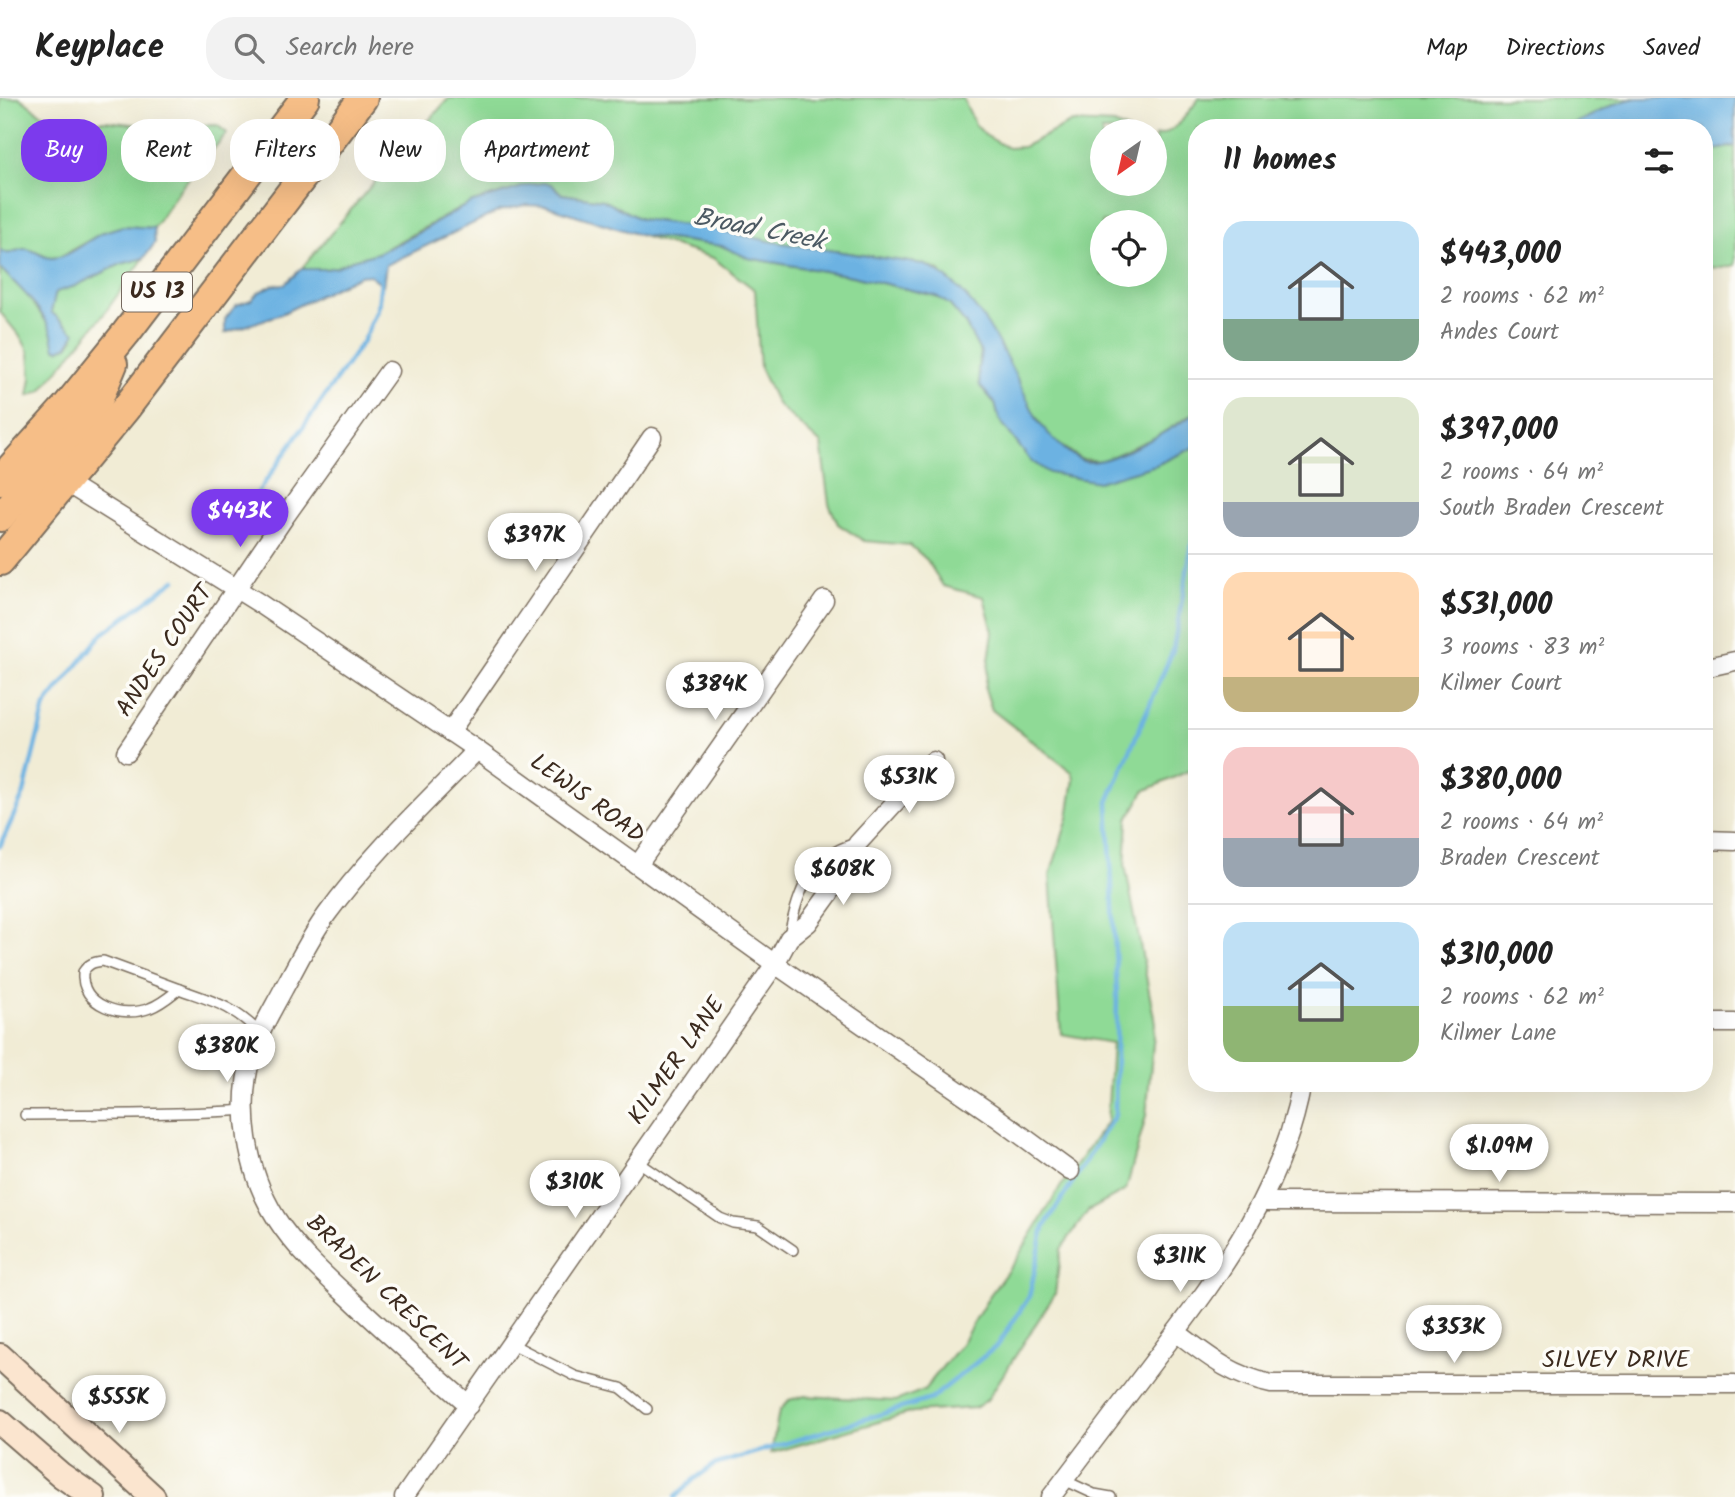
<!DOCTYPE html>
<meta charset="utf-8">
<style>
:root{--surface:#fff;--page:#f2f2f2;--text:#222;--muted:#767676;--line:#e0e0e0;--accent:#7c3aed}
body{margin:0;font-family:Kalam,sans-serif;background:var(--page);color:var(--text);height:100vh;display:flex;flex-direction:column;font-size:26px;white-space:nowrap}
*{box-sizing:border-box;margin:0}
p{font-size:23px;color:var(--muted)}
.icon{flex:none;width:38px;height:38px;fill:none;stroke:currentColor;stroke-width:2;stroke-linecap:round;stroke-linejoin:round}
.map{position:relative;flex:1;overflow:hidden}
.drawer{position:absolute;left:1188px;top:21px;width:525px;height:973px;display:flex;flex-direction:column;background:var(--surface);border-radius:28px;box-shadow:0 7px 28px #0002}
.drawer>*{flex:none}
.top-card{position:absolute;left:21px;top:21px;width:665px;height:63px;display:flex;gap:14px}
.needle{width:46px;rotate:214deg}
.tools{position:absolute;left:1090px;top:21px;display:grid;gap:14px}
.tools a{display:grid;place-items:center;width:77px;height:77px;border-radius:50%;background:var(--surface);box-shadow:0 7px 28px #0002;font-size:35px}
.price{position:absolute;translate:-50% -60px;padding:0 16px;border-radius:24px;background:#fff;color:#222;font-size:23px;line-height:46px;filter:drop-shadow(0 2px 4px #0008)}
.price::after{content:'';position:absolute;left:50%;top:42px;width:21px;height:16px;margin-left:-10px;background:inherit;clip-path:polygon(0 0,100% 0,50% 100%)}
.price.current{background:var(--accent);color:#fff}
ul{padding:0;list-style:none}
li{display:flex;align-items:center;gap:21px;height:175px;padding:0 35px}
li+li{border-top:2px solid var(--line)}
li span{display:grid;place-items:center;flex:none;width:196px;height:140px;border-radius:21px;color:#555}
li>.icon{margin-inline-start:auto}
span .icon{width:84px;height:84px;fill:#fffc;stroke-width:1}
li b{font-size:30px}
h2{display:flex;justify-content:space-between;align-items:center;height:84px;padding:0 35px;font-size:30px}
.tag{padding:0 24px;border-radius:28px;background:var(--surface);box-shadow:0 7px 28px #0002;font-size:24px;line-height:63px}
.tag.current{background:var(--accent);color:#fff}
header{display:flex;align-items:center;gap:42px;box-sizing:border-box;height:98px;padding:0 35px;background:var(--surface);border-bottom:2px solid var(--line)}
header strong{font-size:33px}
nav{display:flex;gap:38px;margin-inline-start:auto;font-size:24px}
.search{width:490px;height:63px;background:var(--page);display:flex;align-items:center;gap:18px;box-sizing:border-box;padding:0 24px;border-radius:28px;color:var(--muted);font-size:26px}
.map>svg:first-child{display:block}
.green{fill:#8fda96;stroke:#65825a;stroke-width:2;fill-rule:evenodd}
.water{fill:#6cb2e2;stroke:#546e80;stroke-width:2}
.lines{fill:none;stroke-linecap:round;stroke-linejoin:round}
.stream{stroke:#6cb2e2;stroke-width:4.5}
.service-casing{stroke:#7b6e5e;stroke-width:12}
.minor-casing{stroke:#7b6e5e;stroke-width:21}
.secondary-casing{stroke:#7b6e5e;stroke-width:28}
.primary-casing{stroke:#7b6e5e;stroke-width:32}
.service{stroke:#fff;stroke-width:9}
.minor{stroke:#fff;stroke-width:18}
.secondary{stroke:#fbe5cf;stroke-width:24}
.primary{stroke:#f6be87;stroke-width:28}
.labels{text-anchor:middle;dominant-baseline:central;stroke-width:7;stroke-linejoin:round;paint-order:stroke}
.shield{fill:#fdfcf7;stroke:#75695f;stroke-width:2}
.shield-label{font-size:23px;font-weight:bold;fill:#3b2a1e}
.street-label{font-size:24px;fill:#3b2a1e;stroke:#fdfcf7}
.water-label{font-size:26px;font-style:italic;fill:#4c5a63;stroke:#fdfcf7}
</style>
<header>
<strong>Keyplace</strong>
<div class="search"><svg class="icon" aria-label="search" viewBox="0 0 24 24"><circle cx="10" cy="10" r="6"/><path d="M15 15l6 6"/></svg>Search here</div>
<nav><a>Map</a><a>Directions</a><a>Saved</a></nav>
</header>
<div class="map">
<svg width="1735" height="1399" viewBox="0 0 1735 1399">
<rect width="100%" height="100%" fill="#fdfcf7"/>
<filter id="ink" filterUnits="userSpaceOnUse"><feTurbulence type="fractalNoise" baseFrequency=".0143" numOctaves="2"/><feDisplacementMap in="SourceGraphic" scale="14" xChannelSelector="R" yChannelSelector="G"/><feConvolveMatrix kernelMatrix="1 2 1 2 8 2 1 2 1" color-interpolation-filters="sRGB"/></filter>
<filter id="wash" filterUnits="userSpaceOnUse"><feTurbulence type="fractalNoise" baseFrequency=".00686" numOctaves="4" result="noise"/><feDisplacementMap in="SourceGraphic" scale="28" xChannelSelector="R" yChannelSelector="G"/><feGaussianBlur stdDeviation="1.57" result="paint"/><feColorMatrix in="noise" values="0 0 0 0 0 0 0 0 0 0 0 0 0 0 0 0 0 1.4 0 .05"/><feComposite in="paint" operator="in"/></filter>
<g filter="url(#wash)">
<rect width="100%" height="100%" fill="#f1ecd5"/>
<g class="green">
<path d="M0 0H20L40 15 60 23H105L151 28 217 27 227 35 179 92 154 130 123 128 104 134 59 159 49 160 31 152 23 151 5 156 0 152Z"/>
<path d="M449 0H963L975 26 985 37 1008 50 1023 49 1072 24 1114 26 1129 33H1102V86H1155V38C1174 37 1189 14 1199 0H1637C1610 4 1588 23 1560 30H1197V313L1156 339 1102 363 1080 361 1048 337 940 173 923 166 774 144 708 130 640 121 603 102 562 96 551 86 543 85 529 87 470 105 378 155 352 162 337 169 326 171H301L381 76ZM1102 124H1155V177H1102Z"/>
<path d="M1735 48V167L1722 170 1705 169V54Z"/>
<path d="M639 137 722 148 748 160 852 178 936 198 950 207 965 225 981 255 978 271 980 288 995 305 999 321 1030 362 1156 367 1197 348V669L1144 693 1128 721 1125 767 1155 925 1146 1018 1126 1092 1088 1113 1061 1151 1055 1196 987 1302 975 1310 913 1314 771 1355 779 1313 789 1302 805 1298 896 1303 924 1292 961 1246 990 1197 1017 1160 1061 1088 1107 1024 1112 945 1061 936 1050 777 1068 720 1074 681 1072 674 992 612 985 591 993 534 984 499 943 488 927 462 910 447 864 443 838 426 829 406 821 346 777 306 760 270 755 192 713 160Z"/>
<path d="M144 160 104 216 41 293 28 298 31 280 29 255 22 241 0 214V170L27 197 50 229 55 250 59 252 68 248 74 240 69 229 51 214 55 194 75 188 121 166Z"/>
</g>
<g class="water">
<path d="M1637 0H1735V48L1705 54 1704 30H1560C1588 23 1610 4 1637 0Z"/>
<path d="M543 85 551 86 562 96 603 102 640 121 708 130 774 144 923 166C981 191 1011 270 1038 323 1047 335 1068 357 1083 363 1105 370 1179 328 1197 313V348L1156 367 1098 384 1049 375 1030 362 999 321 995 305 980 288 978 271 981 255 965 225 950 207 936 198 852 178 748 160 722 148 639 137 547 108 525 107 499 113 386 167 383 187 370 177 359 178 281 216 225 235V221L236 207 251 202 259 194 273 187 285 186 301 171H326L337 169 352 162 378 155 411 139 470 105 529 87Z"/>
<path d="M123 128 154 130 155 145 144 160 121 166 75 188 56 194 51 214 75 235 68 248 59 252 55 250C53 244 53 239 51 233 41 209 18 188 0 170V152C10 160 14 151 25 151 35 151 42 160 52 160 69 160 87 142 102 135 108 132 116 130 123 128Z"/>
</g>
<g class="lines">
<g class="stream">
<path d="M229 436 363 243 378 210 381 181"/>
<path d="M0 748 24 695 45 608 101 537 175 482"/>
<path d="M675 1399 693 1382 714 1367 931 1301 998 1247 1029 1199 1044 1129 1115 1017 1117 895 1108 704 1173 552 1197 418"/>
</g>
</g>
</g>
<g filter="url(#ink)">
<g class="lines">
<g class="service-casing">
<g id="service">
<path d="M789 838C797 795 809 758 856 745"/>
<path d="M103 863 179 891C170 898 161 906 150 910 123 921 80 908 83 874 88 866 93 864 103 863Z"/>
<path d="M179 891C215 904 232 907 260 935"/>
<path d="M25 1017C99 1016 172 1017 246 1012"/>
<path d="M637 1063 720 1120 733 1125 758 1128 793 1152"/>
<path d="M512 1246 575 1278 621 1290 647 1311"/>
<path d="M1064 1382 1094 1396 1111 1399"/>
</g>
</g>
<g class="minor-casing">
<g id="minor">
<path d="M65 384 259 505 477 652 775 866 995 1018 1070 1073"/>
<path d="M1704 570 1735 563"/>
<path d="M450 634 652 339"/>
<path d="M126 654 284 420 389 273"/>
<path d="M1704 742 1735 743"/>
<path d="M638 767 824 502"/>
<path d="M1704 925H1735"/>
<path d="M1262 1104 1735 1105"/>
<path d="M1176 1234C1208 1258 1230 1277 1271 1286H1735"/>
<path d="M469 1307C431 1274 392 1240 355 1205 326 1178 297 1153 276 1120 247 1074 236 1009 252 956 259 933 273 911 284 890 298 865 310 839 327 816 370 757 426 705 477 652"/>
<path d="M404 1399 775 866 789 840 808 825 829 796 858 745 933 663"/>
<path d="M1051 1399C1087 1351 1124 1303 1160 1255 1223 1172 1283 1091 1302 985"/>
</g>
</g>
<g class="secondary-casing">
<g id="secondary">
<path d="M0 1258 153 1399"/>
<path d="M0 1324 61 1377 93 1399"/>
</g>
</g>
<g class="primary-casing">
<g id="primary">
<path d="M0 382 66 309 126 235 305 0"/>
<path d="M0 419 92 317 113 266"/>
<path d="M0 463 126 310 363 0"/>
</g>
</g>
<use href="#service" class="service"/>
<use href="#minor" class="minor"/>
<use href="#secondary" class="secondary"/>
<use href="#primary" class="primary"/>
</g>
</g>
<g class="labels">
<rect class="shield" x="122" y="174.5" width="70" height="39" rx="5"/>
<g class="shield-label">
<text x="157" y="194">US 13</text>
</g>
<g class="street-label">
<text transform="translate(165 553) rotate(-56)">ANDES COURT</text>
<text transform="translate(587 701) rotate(36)">LEWIS ROAD</text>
<text transform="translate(677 963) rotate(-55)">KILMER LANE</text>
<text transform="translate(386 1195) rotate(44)">BRADEN CRESCENT</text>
<text x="1616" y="1262">SILVEY DRIVE</text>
</g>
<g class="water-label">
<text transform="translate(759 132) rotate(11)">Broad Creek</text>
</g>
</g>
</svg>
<div class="tools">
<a><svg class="needle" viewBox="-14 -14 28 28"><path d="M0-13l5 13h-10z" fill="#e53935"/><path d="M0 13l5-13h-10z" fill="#767676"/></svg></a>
<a><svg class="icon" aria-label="locate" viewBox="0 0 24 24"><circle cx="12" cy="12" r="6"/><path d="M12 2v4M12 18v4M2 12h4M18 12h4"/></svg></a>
</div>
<b class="price current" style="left:240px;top:451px">$443K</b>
<b class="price" style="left:535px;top:475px">$397K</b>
<b class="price" style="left:715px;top:624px">$384K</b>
<b class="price" style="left:909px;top:717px">$531K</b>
<b class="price" style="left:843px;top:809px">$608K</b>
<b class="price" style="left:227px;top:986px">$380K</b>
<b class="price" style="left:1499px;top:1086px">$1.09M</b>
<b class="price" style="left:575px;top:1122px">$310K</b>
<b class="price" style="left:1180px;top:1196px">$311K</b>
<b class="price" style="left:1454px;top:1267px">$353K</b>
<b class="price" style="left:119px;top:1337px">$555K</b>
<div class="top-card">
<a class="tag current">Buy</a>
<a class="tag">Rent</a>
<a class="tag">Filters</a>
<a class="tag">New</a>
<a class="tag">Apartment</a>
</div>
<section class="drawer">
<h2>11 homes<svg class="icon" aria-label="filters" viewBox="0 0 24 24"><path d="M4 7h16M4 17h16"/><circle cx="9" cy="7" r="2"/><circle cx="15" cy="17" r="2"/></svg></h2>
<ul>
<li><span style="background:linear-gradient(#bfe0f5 70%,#7fa58c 0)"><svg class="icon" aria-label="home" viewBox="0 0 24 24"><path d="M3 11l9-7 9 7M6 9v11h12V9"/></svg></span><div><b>$443,000</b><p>2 rooms · 62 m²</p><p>Andes Court</p></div></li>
<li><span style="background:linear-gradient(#dfe7d0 75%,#9aa5b1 0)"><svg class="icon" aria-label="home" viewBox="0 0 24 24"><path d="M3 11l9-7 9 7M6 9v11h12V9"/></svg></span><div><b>$397,000</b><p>2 rooms · 64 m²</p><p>South Braden Crescent</p></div></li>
<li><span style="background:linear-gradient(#ffd9b3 75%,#c2b280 0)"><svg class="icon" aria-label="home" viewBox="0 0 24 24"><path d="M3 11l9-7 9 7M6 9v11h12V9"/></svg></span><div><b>$531,000</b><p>3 rooms · 83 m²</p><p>Kilmer Court</p></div></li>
<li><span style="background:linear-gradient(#f6c9c9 65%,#9aa5b1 0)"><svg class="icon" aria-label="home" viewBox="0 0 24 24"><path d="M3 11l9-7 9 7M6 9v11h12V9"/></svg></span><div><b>$380,000</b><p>2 rooms · 64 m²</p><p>Braden Crescent</p></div></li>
<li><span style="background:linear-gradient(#bfe0f5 60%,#8fb573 0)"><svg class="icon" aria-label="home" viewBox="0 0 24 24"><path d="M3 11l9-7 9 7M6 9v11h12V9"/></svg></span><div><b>$310,000</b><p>2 rooms · 62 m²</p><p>Kilmer Lane</p></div></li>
</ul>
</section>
</div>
